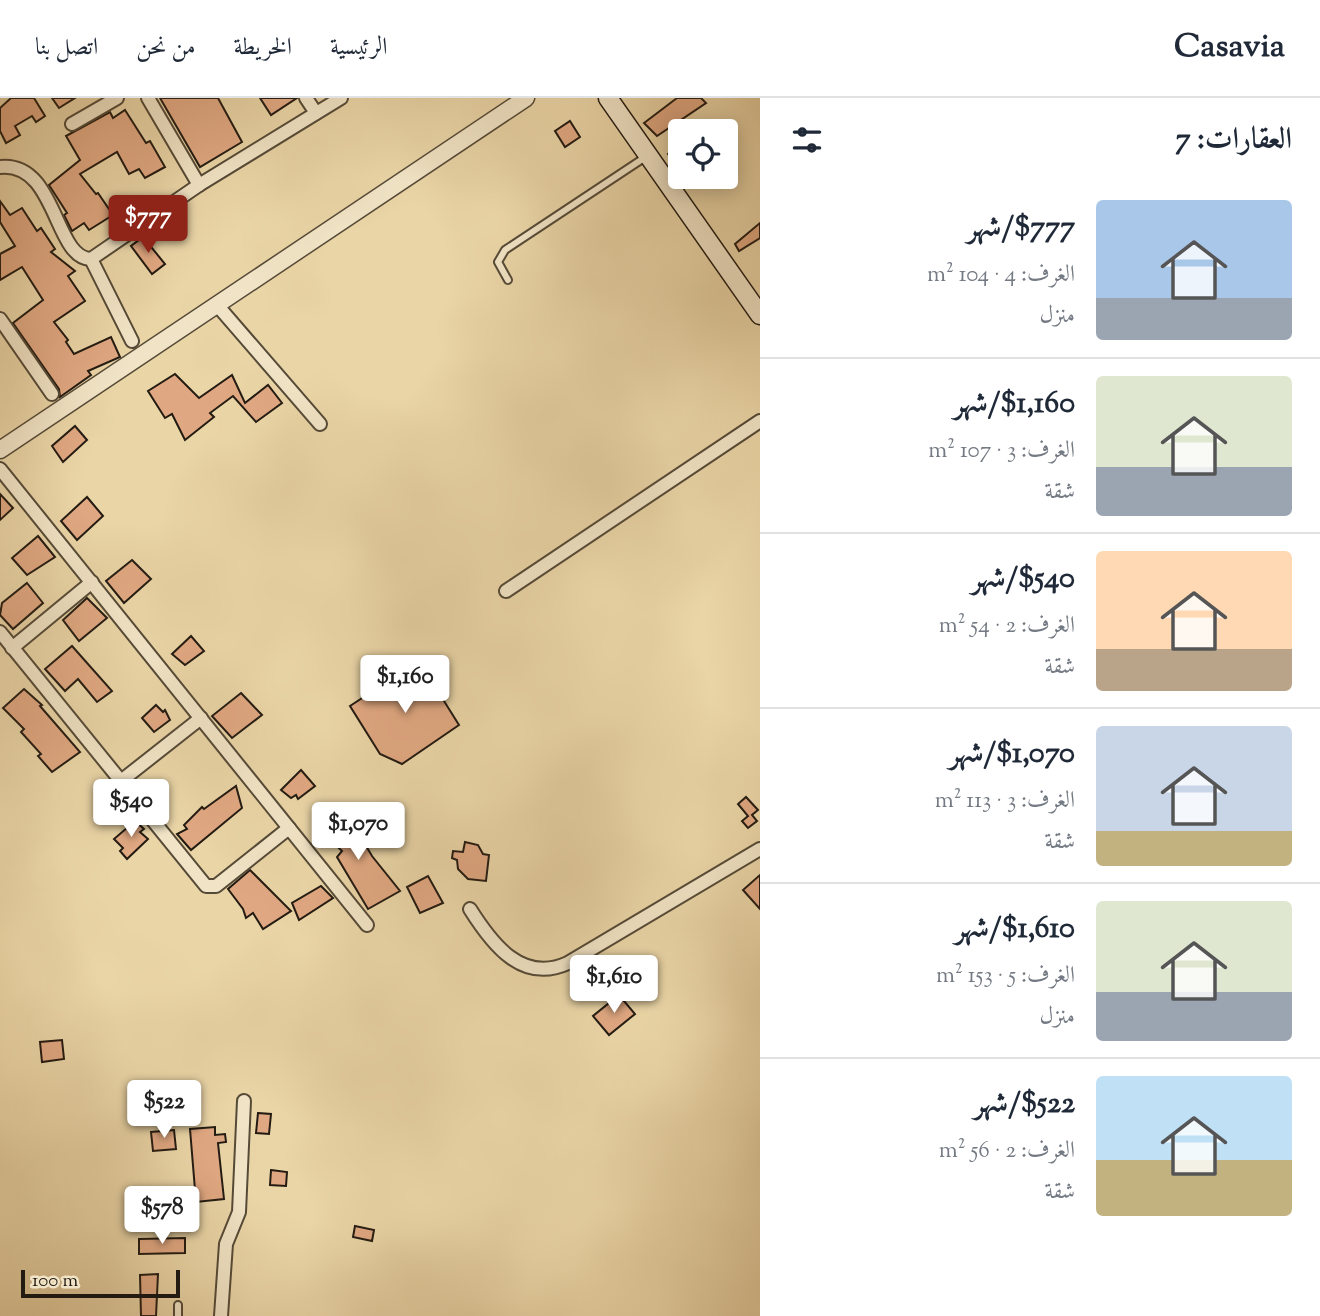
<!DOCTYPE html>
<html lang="ar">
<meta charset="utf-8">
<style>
:root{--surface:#fff;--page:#f2f2f3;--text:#1f2937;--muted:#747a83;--line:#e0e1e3;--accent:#8f2418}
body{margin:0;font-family:"Sorts Mill Goudy",Amiri,serif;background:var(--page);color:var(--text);direction:rtl;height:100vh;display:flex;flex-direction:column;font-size:26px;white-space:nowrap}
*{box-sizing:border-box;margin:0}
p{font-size:23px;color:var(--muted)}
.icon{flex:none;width:38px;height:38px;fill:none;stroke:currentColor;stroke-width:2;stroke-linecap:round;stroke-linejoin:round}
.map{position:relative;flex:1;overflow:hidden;direction:ltr}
.drawer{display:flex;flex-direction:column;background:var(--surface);width:560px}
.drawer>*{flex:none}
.fabs{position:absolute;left:668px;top:21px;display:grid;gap:14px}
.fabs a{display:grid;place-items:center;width:70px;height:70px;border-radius:7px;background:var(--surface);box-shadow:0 4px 18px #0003;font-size:35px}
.scale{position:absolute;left:21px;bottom:18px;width:159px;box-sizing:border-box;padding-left:7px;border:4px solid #231b12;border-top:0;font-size:19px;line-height:24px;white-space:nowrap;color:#231b12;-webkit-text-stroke:5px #f1e4c6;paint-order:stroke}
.price{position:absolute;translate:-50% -60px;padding:0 16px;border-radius:7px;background:#fff;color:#222;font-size:23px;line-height:46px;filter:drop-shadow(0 2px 4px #0008)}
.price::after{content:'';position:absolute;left:50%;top:42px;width:21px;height:16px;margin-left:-10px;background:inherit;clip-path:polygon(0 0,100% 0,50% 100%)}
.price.on{background:var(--accent);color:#fff}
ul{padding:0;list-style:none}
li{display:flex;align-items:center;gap:21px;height:175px;padding:0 28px}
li+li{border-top:2px solid var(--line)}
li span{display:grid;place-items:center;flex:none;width:196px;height:140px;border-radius:7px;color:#555}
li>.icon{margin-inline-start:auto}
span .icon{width:84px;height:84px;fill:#fffc;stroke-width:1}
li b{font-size:30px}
h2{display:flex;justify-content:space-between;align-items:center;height:84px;padding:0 28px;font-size:30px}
header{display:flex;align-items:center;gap:42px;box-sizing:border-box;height:98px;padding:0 35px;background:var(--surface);border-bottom:2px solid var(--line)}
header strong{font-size:33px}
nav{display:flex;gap:38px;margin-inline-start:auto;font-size:24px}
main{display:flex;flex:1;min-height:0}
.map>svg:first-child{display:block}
.building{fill:#e0a882;stroke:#231b12;stroke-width:2}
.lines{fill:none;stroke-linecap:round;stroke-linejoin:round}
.service-casing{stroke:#554a37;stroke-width:10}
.minor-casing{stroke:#554a37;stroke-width:16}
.tertiary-casing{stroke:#554a37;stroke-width:19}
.secondary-casing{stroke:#231b12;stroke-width:21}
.service{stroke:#f1e4c6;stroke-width:6}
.minor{stroke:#f1e4c6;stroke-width:12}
.tertiary{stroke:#f1e4c6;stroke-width:16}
.secondary{stroke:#f1e4c6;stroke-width:18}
</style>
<header>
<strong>Casavia</strong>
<nav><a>الرئيسية</a><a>الخريطة</a><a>من نحن</a><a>اتصل بنا</a></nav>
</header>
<main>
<section class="drawer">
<h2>العقارات: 7<svg class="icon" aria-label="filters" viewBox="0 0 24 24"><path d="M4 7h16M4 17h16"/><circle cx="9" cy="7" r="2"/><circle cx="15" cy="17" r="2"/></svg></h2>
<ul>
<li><span style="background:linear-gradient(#a9c7e8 70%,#9aa5b1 0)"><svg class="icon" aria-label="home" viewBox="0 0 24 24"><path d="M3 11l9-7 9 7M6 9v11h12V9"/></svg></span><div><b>$777/شهر</b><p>الغرف: 4 · 104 m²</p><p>منزل</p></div></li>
<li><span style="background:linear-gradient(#dfe7d0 65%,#9aa5b1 0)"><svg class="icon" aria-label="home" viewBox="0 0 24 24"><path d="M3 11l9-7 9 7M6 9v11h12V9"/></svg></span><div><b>$1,160/شهر</b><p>الغرف: 3 · 107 m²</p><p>شقة</p></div></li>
<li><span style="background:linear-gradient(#ffd9b3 70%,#b9a48a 0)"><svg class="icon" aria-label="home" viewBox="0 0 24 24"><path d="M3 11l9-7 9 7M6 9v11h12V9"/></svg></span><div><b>$540/شهر</b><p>الغرف: 2 · 54 m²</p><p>شقة</p></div></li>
<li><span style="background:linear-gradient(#c9d6e8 75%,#c2b280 0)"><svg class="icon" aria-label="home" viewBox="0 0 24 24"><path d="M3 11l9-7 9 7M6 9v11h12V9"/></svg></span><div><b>$1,070/شهر</b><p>الغرف: 3 · 113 m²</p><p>شقة</p></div></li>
<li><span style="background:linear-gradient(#dfe7d0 65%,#9aa5b1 0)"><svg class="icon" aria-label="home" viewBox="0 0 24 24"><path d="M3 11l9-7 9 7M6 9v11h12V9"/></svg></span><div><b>$1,610/شهر</b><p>الغرف: 5 · 153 m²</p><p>منزل</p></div></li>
<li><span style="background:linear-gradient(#bfe0f5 60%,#c2b280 0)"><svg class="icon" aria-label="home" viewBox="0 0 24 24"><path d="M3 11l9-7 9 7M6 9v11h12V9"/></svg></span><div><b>$522/شهر</b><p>الغرف: 2 · 56 m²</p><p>شقة</p></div></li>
</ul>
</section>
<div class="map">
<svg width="760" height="1218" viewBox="0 0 760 1218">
<rect width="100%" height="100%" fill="#ead5a7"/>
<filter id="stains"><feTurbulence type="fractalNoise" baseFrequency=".00286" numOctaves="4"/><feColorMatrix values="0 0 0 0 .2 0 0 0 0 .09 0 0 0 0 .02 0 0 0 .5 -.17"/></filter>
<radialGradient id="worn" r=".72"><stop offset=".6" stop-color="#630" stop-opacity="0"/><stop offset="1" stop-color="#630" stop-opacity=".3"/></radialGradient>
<g class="building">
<path d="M11 0H34L45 18 36 24 32 18 15 28 20 37 6 45 0 33V10Z"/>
<path d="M52 0H75L59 10Z"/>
<path d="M160 0H218L242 44 200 69Z"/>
<path d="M260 0H297L271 17Z"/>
<path d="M677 0H701L706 5 657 38 644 25Z"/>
<path d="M125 12 146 45 150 43 165 69 145 80 139 71 129 76 117 54 80 76 96 96 98 95 113 117 89 132 84 125 72 133 64 117 67 115 49 87 80 62 66 38 110 14 113 20Z"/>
<path d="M570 23 580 39 565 49 555 33Z"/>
<path d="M681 45V75L668 56Z"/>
<path d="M0 103 10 117 22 110 37 133 41 130 55 151 51 154 75 173 68 178 85 203 54 224 68 242 66 244 74 256 111 239 120 259 88 273 91 277 60 299 59 291 13 225 43 202 22 169 0 182V156L15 148 0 124Z"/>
<path d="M760 125V140L739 153 735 146Z"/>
<path d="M143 139 165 166 152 176 131 148Z"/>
<path d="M175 276 199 300 232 277 245 305 268 287 282 305 256 324 233 298 210 315 214 319 185 342 172 316 165 320 148 293Z"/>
<path d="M75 328 87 342 63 364 52 348Z"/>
<path d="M0 396 13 410 0 422Z"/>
<path d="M87 399 103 418 77 442 61 423Z"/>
<path d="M38 438 55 459 27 477 12 460Z"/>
<path d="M132 462 151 481 124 505 106 483Z"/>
<path d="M27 485 43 505 13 531 0 517 2 505Z"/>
<path d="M87 500 107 520 79 543 63 522Z"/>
<path d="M191 538 204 553 185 567 172 556Z"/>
<path d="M72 548 112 593 97 604 78 581 65 593 45 571Z"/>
<path d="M419 563 459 627 402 666 380 656 350 608Z"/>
<path d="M24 591 42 607 40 608 80 654 52 674 38 658 41 656 21 634 24 631 3 610Z"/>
<path d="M241 595 262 617 232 640 212 618Z"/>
<path d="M156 607 163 614 165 612 170 622 154 634 142 620Z"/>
<path d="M301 672 315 688 298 701 296 697 291 700 281 692Z"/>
<path d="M236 688 242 710 191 752 177 736 187 731 184 727 202 709 204 711Z"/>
<path d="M746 699 758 712 752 717 757 723 748 730 742 723 748 718 738 706Z"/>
<path d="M325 714 333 721 335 718 356 731 372 758 400 793 368 811 337 759 342 753 319 731 316 724Z"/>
<path d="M135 723 144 731 140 734 148 741 127 761 120 753 123 750 114 741Z"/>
<path d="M465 744 478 747 483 756 489 757 486 783 468 781 458 771 457 762 452 760 453 753 463 754Z"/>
<path d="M250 772 291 813 263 831 253 815 246 820 243 811 228 791Z"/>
<path d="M760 777V811L743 792Z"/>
<path d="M428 778 443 805 420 815 407 789Z"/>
<path d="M321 788 333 800 299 822 292 805Z"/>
<path d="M619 897 635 916 609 937 593 918Z"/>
<path d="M62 942 64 961 42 964 40 944Z"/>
<path d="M258 1015 271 1016 269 1036 256 1035Z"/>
<path d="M215 1029V1037L225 1036 226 1044 218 1045 224 1101 196 1104 190 1031Z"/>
<path d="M174 1032 176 1051 153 1053 151 1034Z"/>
<path d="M271 1072 287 1074 286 1088 270 1087Z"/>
<path d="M355 1128 374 1132 372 1143 353 1139Z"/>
<path d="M185 1140V1155L139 1156V1141Z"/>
<path d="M158 1176 156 1218H141L140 1177Z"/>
</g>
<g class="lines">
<g class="service-casing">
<g id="service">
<path d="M508 182 498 164 505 152 647 58"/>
<path d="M178 1218V1207"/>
</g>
</g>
<g class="minor-casing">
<g id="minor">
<path d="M148 0 199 87"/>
<path d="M306 0 316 15"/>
<path d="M72 26 117 0"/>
<path d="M0 69C57 63 54 161 91 161L199 87 341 0"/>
<path d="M91 161 132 243"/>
<path d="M217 207 320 326"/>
<path d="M0 221 52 296"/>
<path d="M0 371 367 827"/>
<path d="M506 493 760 323"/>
<path d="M0 534 206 788H216L289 730"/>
<path d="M12 550 92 484"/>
<path d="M121 683 201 620"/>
<path d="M470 811C492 846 522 886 568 865L760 751"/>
<path d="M221 1218 226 1146 239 1114 244 1003"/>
</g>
</g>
<g class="tertiary-casing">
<path id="tertiary" d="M0 352 526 0"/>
</g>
<g class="secondary-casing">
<path id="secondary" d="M608 0 760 217"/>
</g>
<use href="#service" class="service"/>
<use href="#minor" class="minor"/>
<use href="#tertiary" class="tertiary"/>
<use href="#secondary" class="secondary"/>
</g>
<rect width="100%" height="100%" filter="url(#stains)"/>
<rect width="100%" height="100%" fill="url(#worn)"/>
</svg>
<div class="fabs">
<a><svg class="icon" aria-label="locate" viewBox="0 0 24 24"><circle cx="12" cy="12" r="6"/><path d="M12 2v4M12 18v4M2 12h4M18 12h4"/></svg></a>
</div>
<div class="scale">100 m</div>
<b class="price on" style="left:148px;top:157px">$777</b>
<b class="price" style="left:405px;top:617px">$1,160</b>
<b class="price" style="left:131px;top:741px">$540</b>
<b class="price" style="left:358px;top:764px">$1,070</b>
<b class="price" style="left:614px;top:917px">$1,610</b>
<b class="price" style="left:164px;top:1042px">$522</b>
<b class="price" style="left:162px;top:1148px">$578</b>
</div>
</main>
